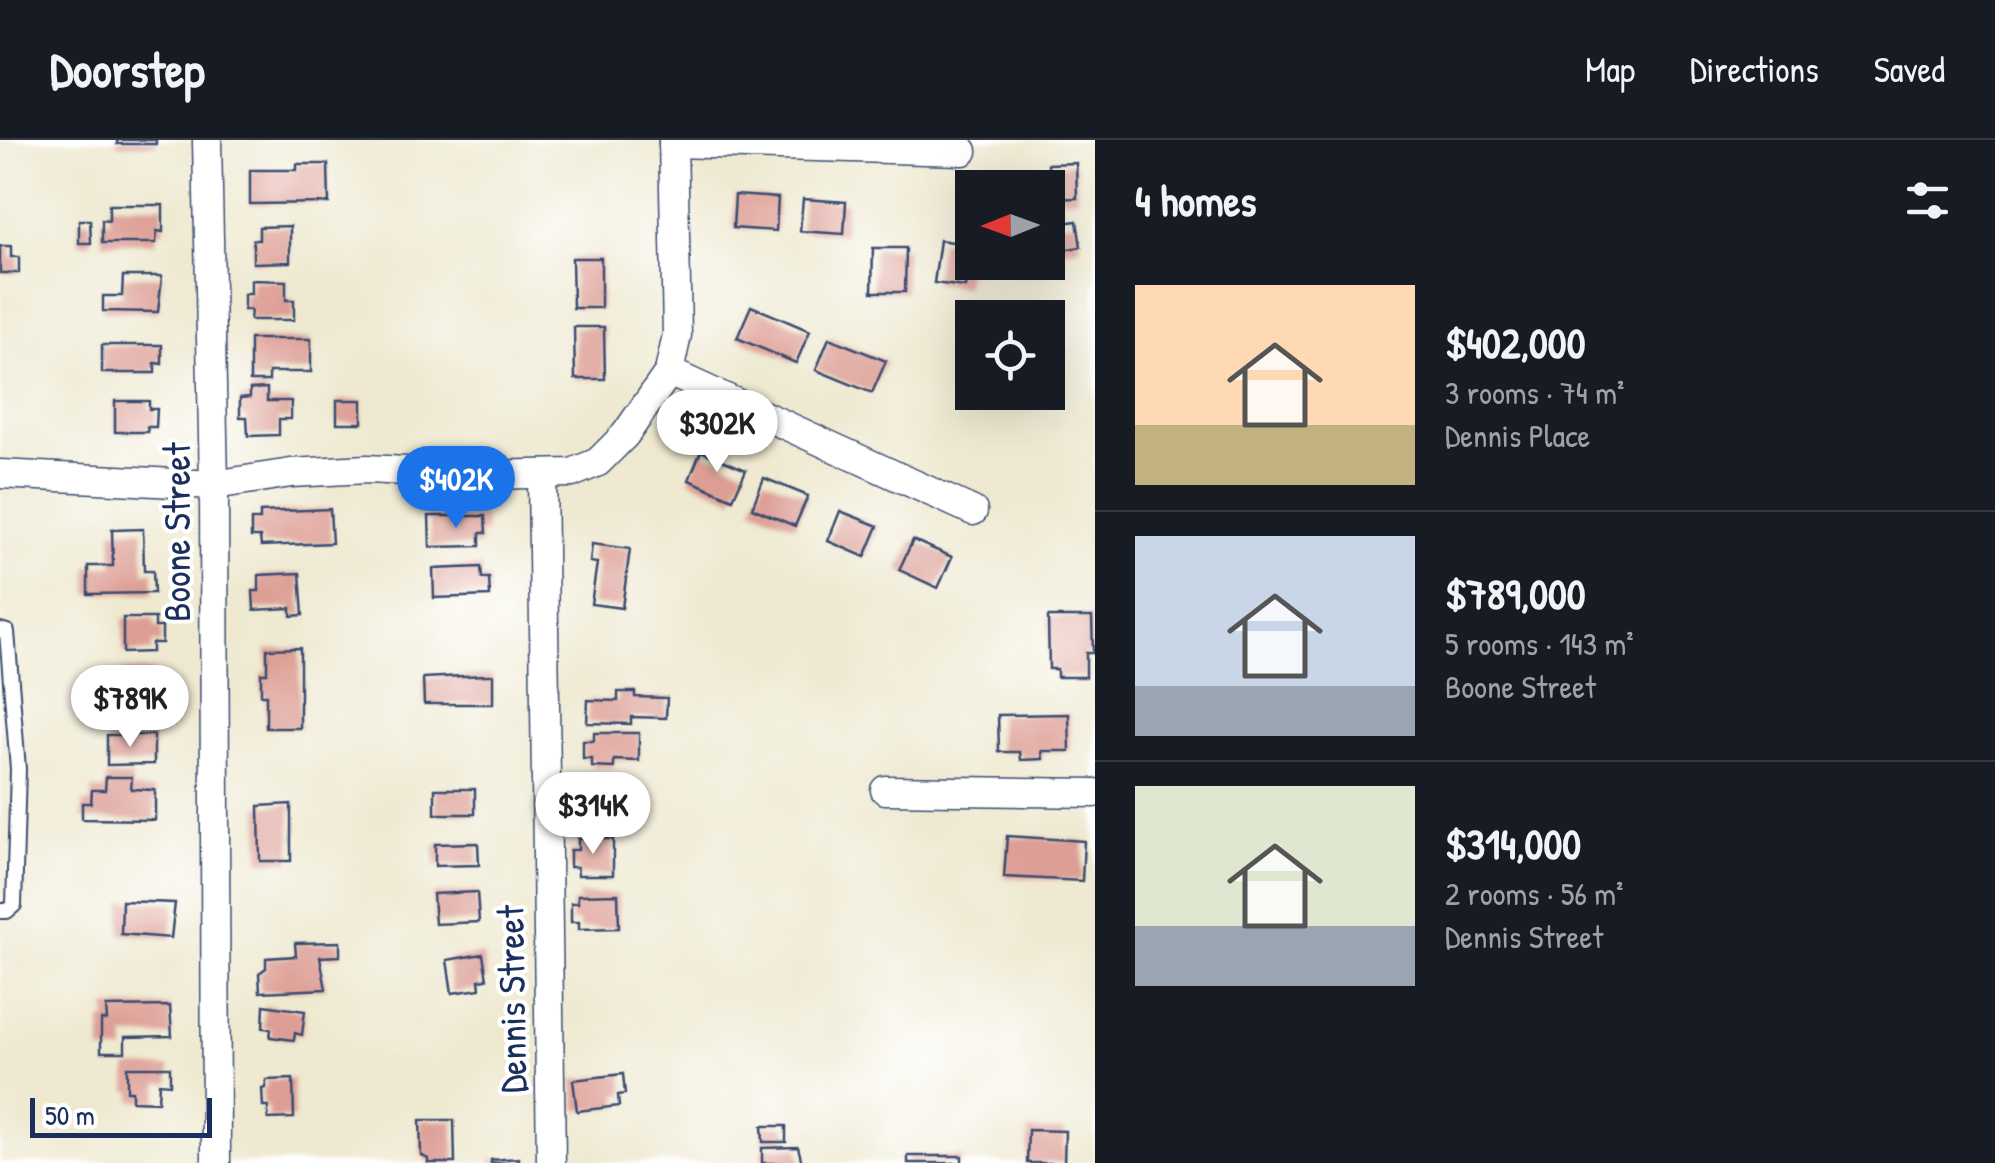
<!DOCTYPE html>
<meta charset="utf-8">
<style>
:root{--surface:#171b24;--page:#242831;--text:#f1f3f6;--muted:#9ea1a6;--line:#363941;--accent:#1a73e8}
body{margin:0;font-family:"Patrick Hand",sans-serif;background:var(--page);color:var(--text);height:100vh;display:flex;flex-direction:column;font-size:38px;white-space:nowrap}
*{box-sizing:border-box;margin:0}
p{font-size:32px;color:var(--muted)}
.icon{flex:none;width:55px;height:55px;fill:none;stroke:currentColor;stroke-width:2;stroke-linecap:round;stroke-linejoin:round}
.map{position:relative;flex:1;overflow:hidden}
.side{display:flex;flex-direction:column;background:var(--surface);width:900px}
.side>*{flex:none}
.needle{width:65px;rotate:269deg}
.buttons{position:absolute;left:955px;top:30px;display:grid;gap:20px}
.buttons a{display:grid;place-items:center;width:110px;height:110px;border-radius:0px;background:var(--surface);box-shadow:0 10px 40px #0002;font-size:50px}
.scale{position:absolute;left:30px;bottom:25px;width:182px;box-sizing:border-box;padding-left:10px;border:5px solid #1b2f5e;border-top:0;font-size:28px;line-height:35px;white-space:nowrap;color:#1b2f5e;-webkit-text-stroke:8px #fff;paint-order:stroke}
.price{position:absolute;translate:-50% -85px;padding:0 22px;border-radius:35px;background:#fff;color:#222;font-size:32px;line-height:65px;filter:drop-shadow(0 2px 5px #0008)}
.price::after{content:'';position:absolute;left:50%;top:60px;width:30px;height:22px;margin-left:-15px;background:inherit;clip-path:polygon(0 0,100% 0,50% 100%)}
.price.active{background:var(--accent);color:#fff}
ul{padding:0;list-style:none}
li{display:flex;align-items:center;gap:30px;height:250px;padding:0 40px}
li+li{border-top:2px solid var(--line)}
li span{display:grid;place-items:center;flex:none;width:280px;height:200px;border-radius:0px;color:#555}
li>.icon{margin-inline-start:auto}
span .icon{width:120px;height:120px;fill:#fffc;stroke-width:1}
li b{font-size:42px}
h2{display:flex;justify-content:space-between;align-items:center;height:120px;padding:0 40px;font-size:42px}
header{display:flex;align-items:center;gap:60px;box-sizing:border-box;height:140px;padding:0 50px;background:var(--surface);border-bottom:2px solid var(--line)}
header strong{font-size:48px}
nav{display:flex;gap:55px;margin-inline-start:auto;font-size:35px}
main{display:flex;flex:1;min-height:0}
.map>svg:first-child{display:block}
.building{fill:#dd9f95}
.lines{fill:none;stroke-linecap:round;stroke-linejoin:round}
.lane-casing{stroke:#3b4b6f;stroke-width:18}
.street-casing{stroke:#3b4b6f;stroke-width:31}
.lane{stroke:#fff;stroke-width:14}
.street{stroke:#fff;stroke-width:28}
.labels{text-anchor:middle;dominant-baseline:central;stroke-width:8;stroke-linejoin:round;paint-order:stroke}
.street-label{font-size:38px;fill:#1b2f5e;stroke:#fff}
</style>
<header>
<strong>Doorstep</strong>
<nav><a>Map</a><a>Directions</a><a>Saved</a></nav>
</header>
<main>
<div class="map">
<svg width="1095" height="1023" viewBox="0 0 1095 1023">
<rect width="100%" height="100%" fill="#fff"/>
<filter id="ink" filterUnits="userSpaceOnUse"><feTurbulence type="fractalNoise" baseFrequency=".01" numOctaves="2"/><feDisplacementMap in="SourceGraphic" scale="20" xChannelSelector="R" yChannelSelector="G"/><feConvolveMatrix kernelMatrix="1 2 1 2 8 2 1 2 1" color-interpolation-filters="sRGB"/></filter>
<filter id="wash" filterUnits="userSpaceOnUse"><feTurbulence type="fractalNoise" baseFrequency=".0048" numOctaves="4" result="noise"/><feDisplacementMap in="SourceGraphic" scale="40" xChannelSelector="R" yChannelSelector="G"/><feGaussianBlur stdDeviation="2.25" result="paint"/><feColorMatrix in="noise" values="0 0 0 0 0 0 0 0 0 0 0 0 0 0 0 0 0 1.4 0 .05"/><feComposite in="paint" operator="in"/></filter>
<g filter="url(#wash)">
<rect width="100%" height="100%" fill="#eee9d0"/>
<g id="blocks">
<g class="building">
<rect x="117" y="0" width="39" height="4"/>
<path d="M1076 23 1077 58 1049 59 1048 24Z"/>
<path d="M297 24H328L329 63 250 64V30H297Z"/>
<path d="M735 55 778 58 776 91 733 88Z"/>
<path d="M803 59 846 62 844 94 800 91Z"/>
<path d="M109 65H163V92L157 91 156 103H102V80L109 81Z"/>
<path d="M79 80H90L91 103H79Z"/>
<path d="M1077 81 1081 107 1048 112V85Z"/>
<path d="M290 86V122L253 123V100H259V87Z"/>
<path d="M940 100 971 105 965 147 934 143Z"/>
<path d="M0 106H11V117H19V133H0Z"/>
<path d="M873 108H906L905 152H872Z"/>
<path d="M572 118H601V168H573Z"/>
<path d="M123 136H162L158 172 103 171V156H122Z"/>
<path d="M251 140 286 141V160H294V180H250L251 170H244V154H251Z"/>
<path d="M751 166 810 191 796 223 737 198Z"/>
<path d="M574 187H604L605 239H575Z"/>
<path d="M829 198 886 221 872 253 816 230Z"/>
<path d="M250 199H311V232H269V241H250Z"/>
<path d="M102 205H162V224L155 223V233H102Z"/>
<path d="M267 248V261H291V279H279V295L248 296 247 277H240V258L250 257V249Z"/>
<rect x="337" y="260" width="25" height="23"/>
<path d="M115 261H149V269H157L156 287H147L148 292H115Z"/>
<path d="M701 311 746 330 733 359 689 340Z"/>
<path d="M764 338 808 356 795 386 752 368Z"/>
<path d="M330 369 332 403 261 406 260 397H251V380H260V372Z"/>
<path d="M840 371 878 386 865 417 828 401Z"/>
<path d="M429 376H485L486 393H480V406L430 407Z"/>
<path d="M143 389 144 431H153L154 453 88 454V426H113L112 390Z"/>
<path d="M913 400 952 417 938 448 899 430Z"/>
<path d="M592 404 630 409 622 468 591 464 597 423 590 422Z"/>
<path d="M481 427 482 438H489L490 456 434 458 433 429Z"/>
<path d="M300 433 303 475 291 476V468L254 470 253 451H259V435Z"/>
<path d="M1048 477H1092L1093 513H1086V537H1057V529H1049Z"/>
<path d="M123 478H155V487H162V503H152V512L123 513Z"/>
<path d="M300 508V588H266V555H261V533H267V509Z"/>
<path d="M120 531 154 532V570H120Z"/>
<path d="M485 535H493V564H424L423 538Z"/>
<path d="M618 552H635V557L667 558 666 578 631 577V584L587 583 588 560 618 561Z"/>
<path d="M1069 574 1070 611H1042L1043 619 1021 620 1020 612H999L998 575Z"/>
<path d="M594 593H639V621L614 620V628L592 627V619H583V601H594Z"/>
<path d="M107 595H154V624L107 625Z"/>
<path d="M106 637H132L131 649 155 650V680L82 679V663H91L92 650H105Z"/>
<path d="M591 648 622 649V665L632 666V689L590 688Z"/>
<rect x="435" y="649" width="40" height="25"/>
<path d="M291 664V721H260L259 666Z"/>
<path d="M1007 696 1084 701 1082 741 1004 737Z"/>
<path d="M578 699H613V735H578L577 727H570V710H578Z"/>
<path d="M478 703 479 725 435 726V704Z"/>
<path d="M477 752 479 782 435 784 433 754Z"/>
<path d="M618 754 619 788 579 789V782H571V763H578V755Z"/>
<path d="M122 761 175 763 171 798 121 794Z"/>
<path d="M340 802V816L320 817 326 849 260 852 259 833 266 828V818L296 816 295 803Z"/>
<path d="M483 814 487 839 479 840 480 849 452 853 447 820Z"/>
<path d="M264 865 305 871 302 895 295 893 294 900 270 897 271 889 263 888Z"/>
<path d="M170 866 172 896 125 897V912H101V880H107L106 867Z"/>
<path d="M127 927H170V944L159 943 158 962 132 961V951H127Z"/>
<path d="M623 934 625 954 618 955 619 966 577 971 573 940Z"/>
<path d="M293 939 294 978 268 979V967H263L262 949 266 948V940Z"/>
<path d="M420 980H454L455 1023H428V1019L421 1015Z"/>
<path d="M762 986H786V1002H763Z"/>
<path d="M1028 990 1065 991 1064 1023H1027Z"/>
<path d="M798 1007 802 1023H762V1008Z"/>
<rect x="908" y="1016" width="54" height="7"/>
<path d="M519 1018V1023H491V1020Z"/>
</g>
</g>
</g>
<g filter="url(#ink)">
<use href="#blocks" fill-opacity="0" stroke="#3b4b6f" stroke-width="2.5"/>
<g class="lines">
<g class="lane-casing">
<path id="lane" d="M0 490 7 492 18 629 14 765 7 771H0"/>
</g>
<g class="street-casing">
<g id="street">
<path d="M207 0 214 345 216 1023"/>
<path d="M673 3 963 11"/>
<path d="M669 232 973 371"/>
<path d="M0 334 214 345 291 333 367 329 483 335 572 333 598 322 625 295 669 232 677 195 673 0"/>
<path d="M542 334 551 1023"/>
<path d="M885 650 1095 653"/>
</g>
</g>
<use href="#lane" class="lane"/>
<use href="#street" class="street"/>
</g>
</g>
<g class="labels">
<g class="street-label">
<text transform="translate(176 392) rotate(-90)">Boone Street</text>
<text transform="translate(511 859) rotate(-91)">Dennis Street</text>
</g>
</g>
</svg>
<div class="buttons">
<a><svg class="needle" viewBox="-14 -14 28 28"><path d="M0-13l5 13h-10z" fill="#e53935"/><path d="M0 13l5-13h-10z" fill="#9ea1a6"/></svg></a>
<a><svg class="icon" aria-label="locate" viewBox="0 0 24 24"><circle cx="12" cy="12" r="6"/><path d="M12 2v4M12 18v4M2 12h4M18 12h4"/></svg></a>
</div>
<div class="scale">50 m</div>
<b class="price" style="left:717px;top:335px">$302K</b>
<b class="price active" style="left:456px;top:391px">$402K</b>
<b class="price" style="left:130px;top:610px">$789K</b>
<b class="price" style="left:593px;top:717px">$314K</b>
</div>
<section class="side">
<h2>4 homes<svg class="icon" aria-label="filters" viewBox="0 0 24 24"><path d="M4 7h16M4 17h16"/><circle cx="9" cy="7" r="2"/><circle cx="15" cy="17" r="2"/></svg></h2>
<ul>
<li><span style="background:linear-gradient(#ffd9b3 70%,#c2b280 0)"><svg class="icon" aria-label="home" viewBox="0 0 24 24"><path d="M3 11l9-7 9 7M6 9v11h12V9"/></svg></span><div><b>$402,000</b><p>3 rooms · 74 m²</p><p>Dennis Place</p></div></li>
<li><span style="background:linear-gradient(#c9d6e8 75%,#9aa5b1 0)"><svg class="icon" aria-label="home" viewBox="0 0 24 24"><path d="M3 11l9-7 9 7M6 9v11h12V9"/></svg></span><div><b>$789,000</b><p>5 rooms · 143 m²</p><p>Boone Street</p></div></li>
<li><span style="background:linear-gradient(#dfe7d0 70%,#9aa5b1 0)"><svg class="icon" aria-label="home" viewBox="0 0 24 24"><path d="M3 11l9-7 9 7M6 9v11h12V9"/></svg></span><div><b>$314,000</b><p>2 rooms · 56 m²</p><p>Dennis Street</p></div></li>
</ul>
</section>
</main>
